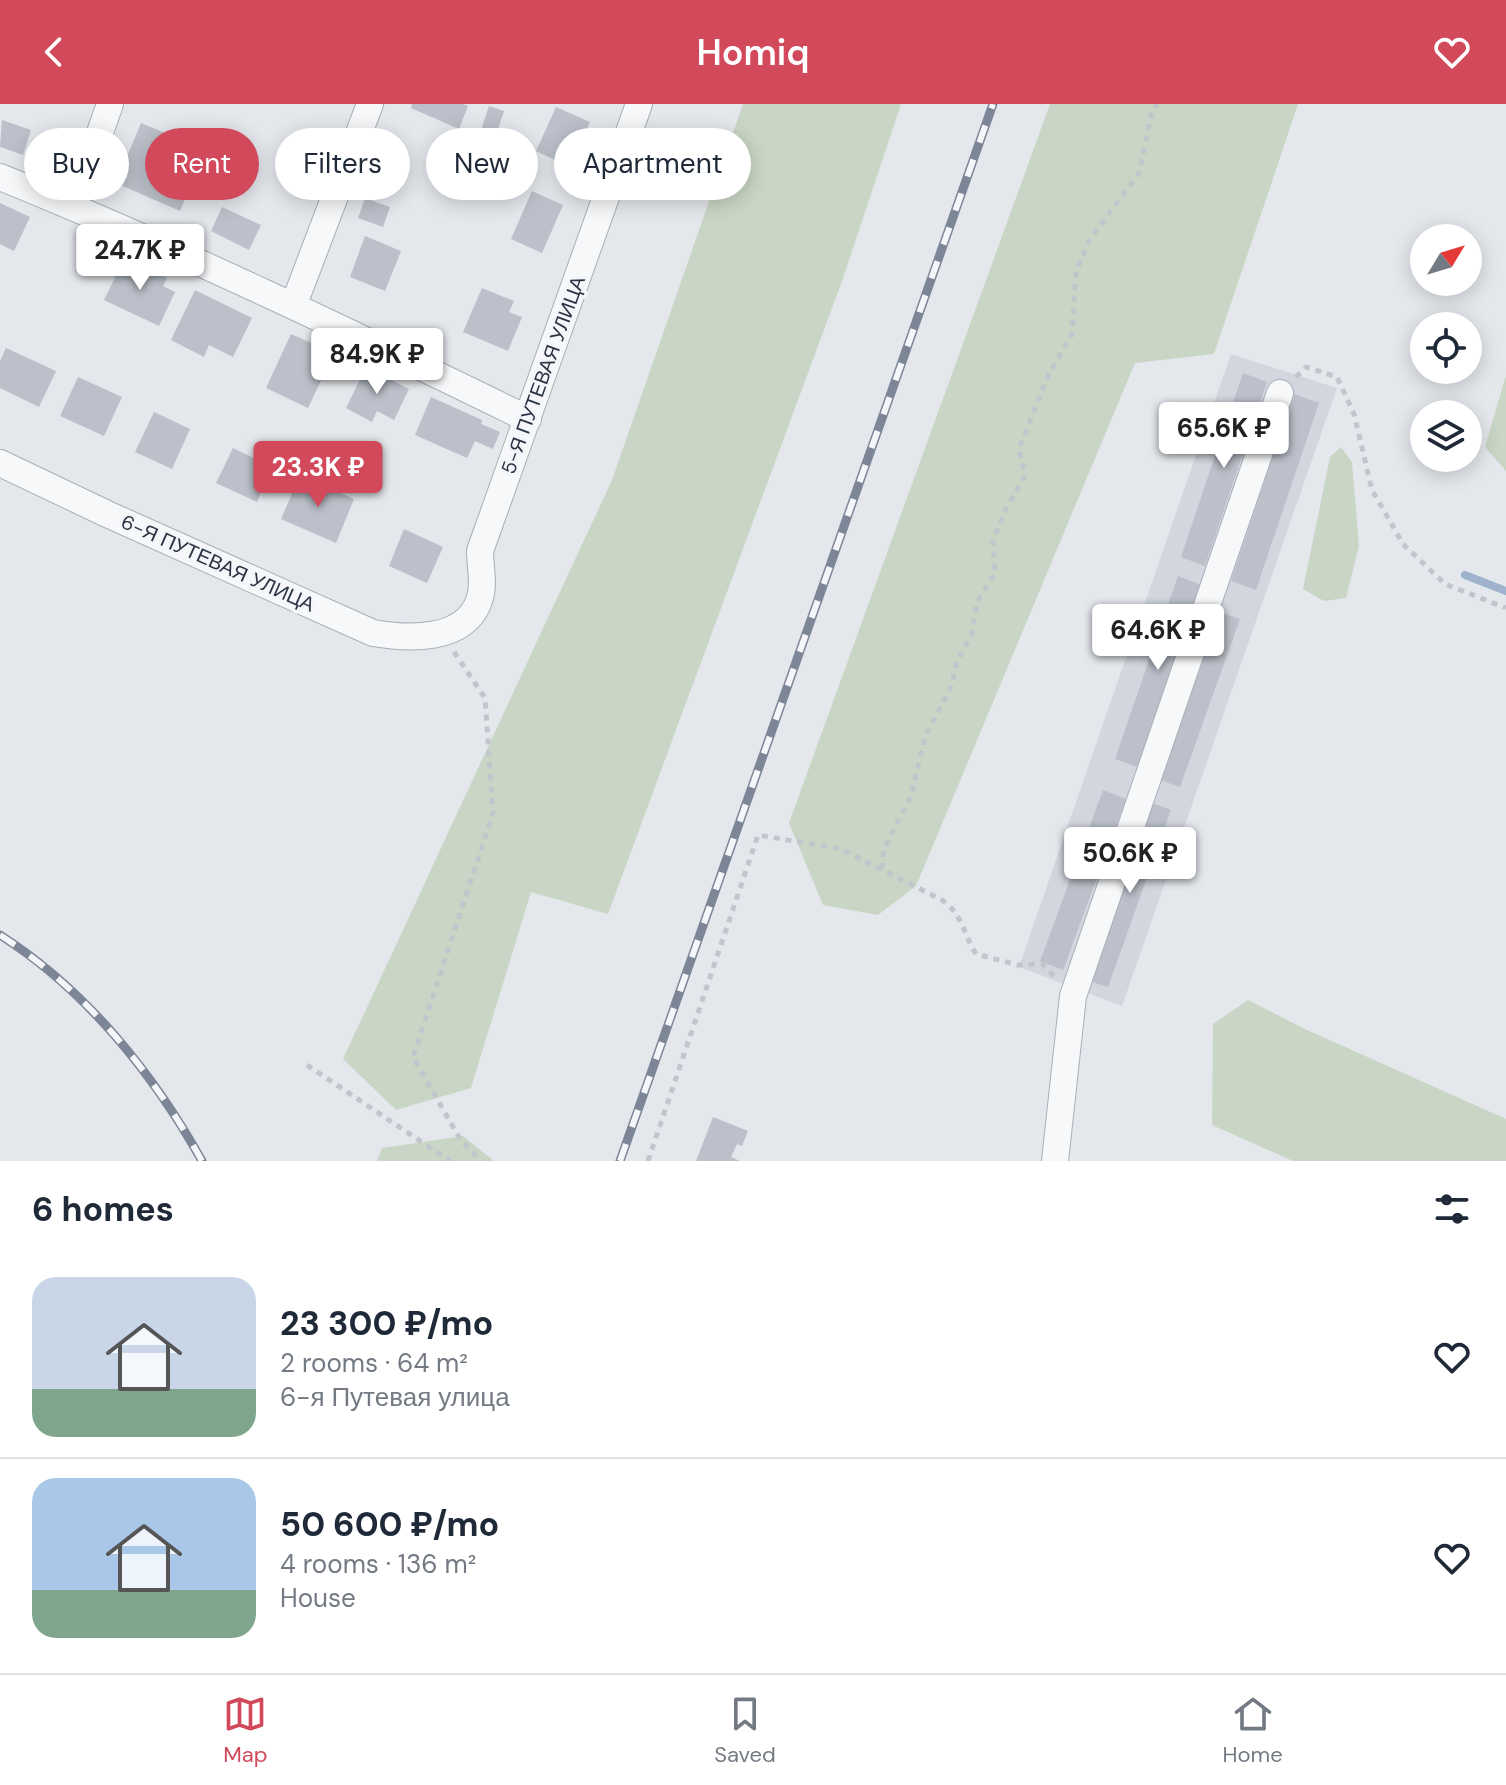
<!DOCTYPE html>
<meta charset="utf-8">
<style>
:root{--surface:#fff;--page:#f6f6f7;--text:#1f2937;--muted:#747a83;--line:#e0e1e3;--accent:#d1495b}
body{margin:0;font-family:"DM Sans",sans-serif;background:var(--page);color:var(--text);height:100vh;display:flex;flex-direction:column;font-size:30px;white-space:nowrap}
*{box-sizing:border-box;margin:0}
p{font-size:26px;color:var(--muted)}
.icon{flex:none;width:44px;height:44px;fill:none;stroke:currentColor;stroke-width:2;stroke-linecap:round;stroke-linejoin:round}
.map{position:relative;height:1057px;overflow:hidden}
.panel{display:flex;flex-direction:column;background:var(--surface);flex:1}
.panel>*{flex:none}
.hud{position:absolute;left:24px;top:24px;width:800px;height:72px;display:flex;gap:16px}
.needle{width:52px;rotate:52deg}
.fabs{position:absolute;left:1410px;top:120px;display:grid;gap:16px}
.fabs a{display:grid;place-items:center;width:72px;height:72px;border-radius:50%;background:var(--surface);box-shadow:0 4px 20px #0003;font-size:40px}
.price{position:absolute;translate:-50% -68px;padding:0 18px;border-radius:8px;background:#fff;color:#222;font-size:26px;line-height:52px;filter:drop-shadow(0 2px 4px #0008)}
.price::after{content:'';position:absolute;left:50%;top:48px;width:24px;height:18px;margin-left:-12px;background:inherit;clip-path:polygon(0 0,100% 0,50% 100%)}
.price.current{background:var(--accent);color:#fff}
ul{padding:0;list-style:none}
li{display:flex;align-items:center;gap:24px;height:200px;padding:0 32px}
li+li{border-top:2px solid var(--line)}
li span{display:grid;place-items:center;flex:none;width:224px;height:160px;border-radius:24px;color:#555}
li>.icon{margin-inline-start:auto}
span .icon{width:96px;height:96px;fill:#fffc;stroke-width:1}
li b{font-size:34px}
h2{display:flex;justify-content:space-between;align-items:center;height:96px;padding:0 32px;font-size:34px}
.chip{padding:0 28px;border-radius:36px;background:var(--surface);box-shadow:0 4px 20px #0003;font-size:28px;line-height:72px}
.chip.current{background:var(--accent);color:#fff}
header{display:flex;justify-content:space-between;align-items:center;height:104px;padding:0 32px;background:var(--accent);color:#fff;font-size:36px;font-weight:600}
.menu{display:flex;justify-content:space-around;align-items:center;height:112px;border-top:2px solid var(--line);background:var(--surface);font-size:22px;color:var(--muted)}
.menu a{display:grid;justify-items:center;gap:4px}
.menu .current{color:var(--accent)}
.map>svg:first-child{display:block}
.built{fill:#d2d6de}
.green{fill:#c9d6c5}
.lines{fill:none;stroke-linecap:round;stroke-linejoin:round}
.stream{stroke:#9fb4cc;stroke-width:8}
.building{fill:#bbc0ca}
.minor-casing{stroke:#a9aeb7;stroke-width:28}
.path{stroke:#c2c5cb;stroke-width:5;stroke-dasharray:6 6;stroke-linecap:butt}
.minor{stroke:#f7f8fa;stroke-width:26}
.rail-casing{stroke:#7d8696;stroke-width:9}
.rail{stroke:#f4f6f9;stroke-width:6;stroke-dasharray:18;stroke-linecap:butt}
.labels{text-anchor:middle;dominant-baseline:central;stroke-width:7;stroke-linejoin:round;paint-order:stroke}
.street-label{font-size:20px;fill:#2b3445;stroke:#f4f6f9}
</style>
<header><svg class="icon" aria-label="back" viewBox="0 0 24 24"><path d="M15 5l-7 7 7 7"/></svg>Homiq<svg class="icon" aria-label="heart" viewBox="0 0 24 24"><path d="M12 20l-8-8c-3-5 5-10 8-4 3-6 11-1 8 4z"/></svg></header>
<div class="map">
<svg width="1506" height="1057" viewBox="0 0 1506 1057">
<rect width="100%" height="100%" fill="#e4e7ec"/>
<path class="built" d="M1231 250 1337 284 1122 902 1019 863Z"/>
<g class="green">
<path d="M743 0H901L842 177 608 810 531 788 471 984 396 1006 343 955 612 376Z"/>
<path d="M1050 0H1298L1214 250 1135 259 916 782 878 811 823 801 789 719Z"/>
<path d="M1506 271V367L1485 343Z"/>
<path d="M1341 343 1352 358 1359 442 1346 494 1324 497 1303 485 1330 353Z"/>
<path d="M1248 896 1305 925 1506 1015V1057H1293L1212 1021 1213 920Z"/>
<path d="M463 1032 494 1057H377L382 1044Z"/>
</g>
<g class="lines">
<path class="stream" d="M1465 471 1506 487"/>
</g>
<g class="building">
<path d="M412 0H463L468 2 459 25 411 4Z"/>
<path d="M489 2 504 7 494 37 479 32Z"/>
<path d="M556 3 590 18 570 63 536 47Z"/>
<path d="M2 16 31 26 23 51 0 43Z"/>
<path d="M141 19 189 39 175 71 192 79 180 107 116 79Z"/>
<path d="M44 57 61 63 52 88 35 82Z"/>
<path d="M532 87 563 101 542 149 511 135Z"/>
<path d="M365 94 390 103 383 123 358 114Z"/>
<path d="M0 99 30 113 14 147 0 140Z"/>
<path d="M222 103 261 121 249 146 211 127Z"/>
<path d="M365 132 401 147 385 187 350 173Z"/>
<path d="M125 153 167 174 163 182 175 188 159 222 104 196Z"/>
<path d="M482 184 514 197 509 208 522 213 508 247 463 228Z"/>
<path d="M195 186 252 214 233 253 209 241 204 253 171 236Z"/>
<path d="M291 230 334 249 308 304 266 284Z"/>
<path d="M6 244 56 267 39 303 0 284V257Z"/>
<path d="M366 263 409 285 394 316 377 307 372 318 346 304Z"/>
<path d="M1243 269 1267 278 1205 462 1181 453Z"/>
<path d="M78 273 122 293 104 332 60 312Z"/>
<path d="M1294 290 1319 299 1256 486 1231 477Z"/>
<path d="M431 293 482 316 481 320 500 328 493 345 475 337 467 354 415 331Z"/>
<path d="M154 308 190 325 172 365 135 348Z"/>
<path d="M233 344 272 363 257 398 216 379Z"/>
<path d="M300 371 354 395 336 439 281 415Z"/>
<path d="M404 425 443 443 427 479 389 462Z"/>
<path d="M1178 472 1201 481 1138 663 1115 655Z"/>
<path d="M1220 508 1240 515 1180 683 1160 676Z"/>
<path d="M1103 686 1126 695 1063 866 1040 857Z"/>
<path d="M1152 699 1171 706 1108 883 1089 877Z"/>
<path d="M713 1013 748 1027 742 1042 737 1040 731 1053 740 1057H696Z"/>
</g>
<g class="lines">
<g class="minor-casing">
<g id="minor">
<path d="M0 73C180 146 354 230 528 315"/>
<path d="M74 103 110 0"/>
<path d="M294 200 370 0"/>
<path d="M0 359 107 410 373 529C408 535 464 538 479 497 485 480 480 464 480 447L639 0"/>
<path d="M1055 1057 1073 892 1280 289"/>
</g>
</g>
<g class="path">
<path d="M1296 273 1306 263 1337 273 1354 310 1372 386 1403 440 1445 480 1506 504"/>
<path d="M454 548 485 594 493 709 413 953 460 1035 481 1057"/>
<path d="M882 765 884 745 911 692 925 633 952 581 956 560 972 529 977 498 995 469 993 436 1005 407 1025 371 1019 345 1048 272 1072 230 1076 167 1090 135 1139 69 1151 12 1157 0"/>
<path d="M307 961 450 1057"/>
<path d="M648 1057 758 731 841 745 942 796C963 811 963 829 976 850L1018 861 1042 860 1056 874"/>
</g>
<use href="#minor" class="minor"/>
<g class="rail-casing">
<g id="rail">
<path d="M0 831C86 886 153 969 202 1057"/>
<path d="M620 1057 993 0"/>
</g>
</g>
<use href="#rail" class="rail"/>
</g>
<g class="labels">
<g class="street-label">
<text transform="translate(543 271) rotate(-70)">5-Я ПУТЕВАЯ УЛИЦА</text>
<text transform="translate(218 459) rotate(24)">6-Я ПУТЕВАЯ УЛИЦА</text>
</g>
</g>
</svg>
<div class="fabs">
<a><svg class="needle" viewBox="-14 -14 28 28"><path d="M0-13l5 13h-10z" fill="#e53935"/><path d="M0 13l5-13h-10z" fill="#747a83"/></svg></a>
<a><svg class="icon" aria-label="locate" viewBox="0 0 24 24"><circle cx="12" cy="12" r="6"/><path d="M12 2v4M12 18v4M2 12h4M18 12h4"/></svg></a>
<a><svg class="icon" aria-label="layers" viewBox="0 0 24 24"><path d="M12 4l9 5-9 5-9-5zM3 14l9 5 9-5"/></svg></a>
</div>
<b class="price" style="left:140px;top:188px">24.7K ₽</b>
<b class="price" style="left:377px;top:292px">84.9K ₽</b>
<b class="price" style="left:1224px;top:366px">65.6K ₽</b>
<b class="price current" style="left:318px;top:405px">23.3K ₽</b>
<b class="price" style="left:1158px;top:568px">64.6K ₽</b>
<b class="price" style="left:1130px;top:791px">50.6K ₽</b>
<div class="hud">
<a class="chip">Buy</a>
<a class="chip current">Rent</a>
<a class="chip">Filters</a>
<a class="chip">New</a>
<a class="chip">Apartment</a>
</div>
</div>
<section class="panel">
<h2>6 homes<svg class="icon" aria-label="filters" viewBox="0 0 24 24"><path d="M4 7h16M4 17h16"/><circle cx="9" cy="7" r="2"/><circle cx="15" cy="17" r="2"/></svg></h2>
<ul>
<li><span style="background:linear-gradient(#c9d6e8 70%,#7fa58c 0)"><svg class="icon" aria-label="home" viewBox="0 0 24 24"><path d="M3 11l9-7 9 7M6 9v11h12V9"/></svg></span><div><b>23 300 ₽/mo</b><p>2 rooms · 64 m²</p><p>6-я Путевая улица</p></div><svg class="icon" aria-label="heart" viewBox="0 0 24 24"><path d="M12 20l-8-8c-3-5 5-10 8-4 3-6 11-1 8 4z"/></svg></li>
<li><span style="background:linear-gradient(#a9c7e8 70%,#7fa58c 0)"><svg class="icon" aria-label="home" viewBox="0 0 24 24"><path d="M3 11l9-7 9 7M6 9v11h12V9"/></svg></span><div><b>50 600 ₽/mo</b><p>4 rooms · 136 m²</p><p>House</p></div><svg class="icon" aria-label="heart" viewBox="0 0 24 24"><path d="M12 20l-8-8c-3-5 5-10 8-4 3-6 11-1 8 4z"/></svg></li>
</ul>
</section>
<nav class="menu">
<a class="current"><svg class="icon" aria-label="map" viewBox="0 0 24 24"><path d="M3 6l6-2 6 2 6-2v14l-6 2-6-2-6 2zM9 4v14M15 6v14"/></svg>Map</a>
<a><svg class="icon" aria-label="saved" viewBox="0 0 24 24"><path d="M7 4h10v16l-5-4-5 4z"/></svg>Saved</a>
<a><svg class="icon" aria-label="home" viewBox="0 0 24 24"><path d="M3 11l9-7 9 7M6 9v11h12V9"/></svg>Home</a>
</nav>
